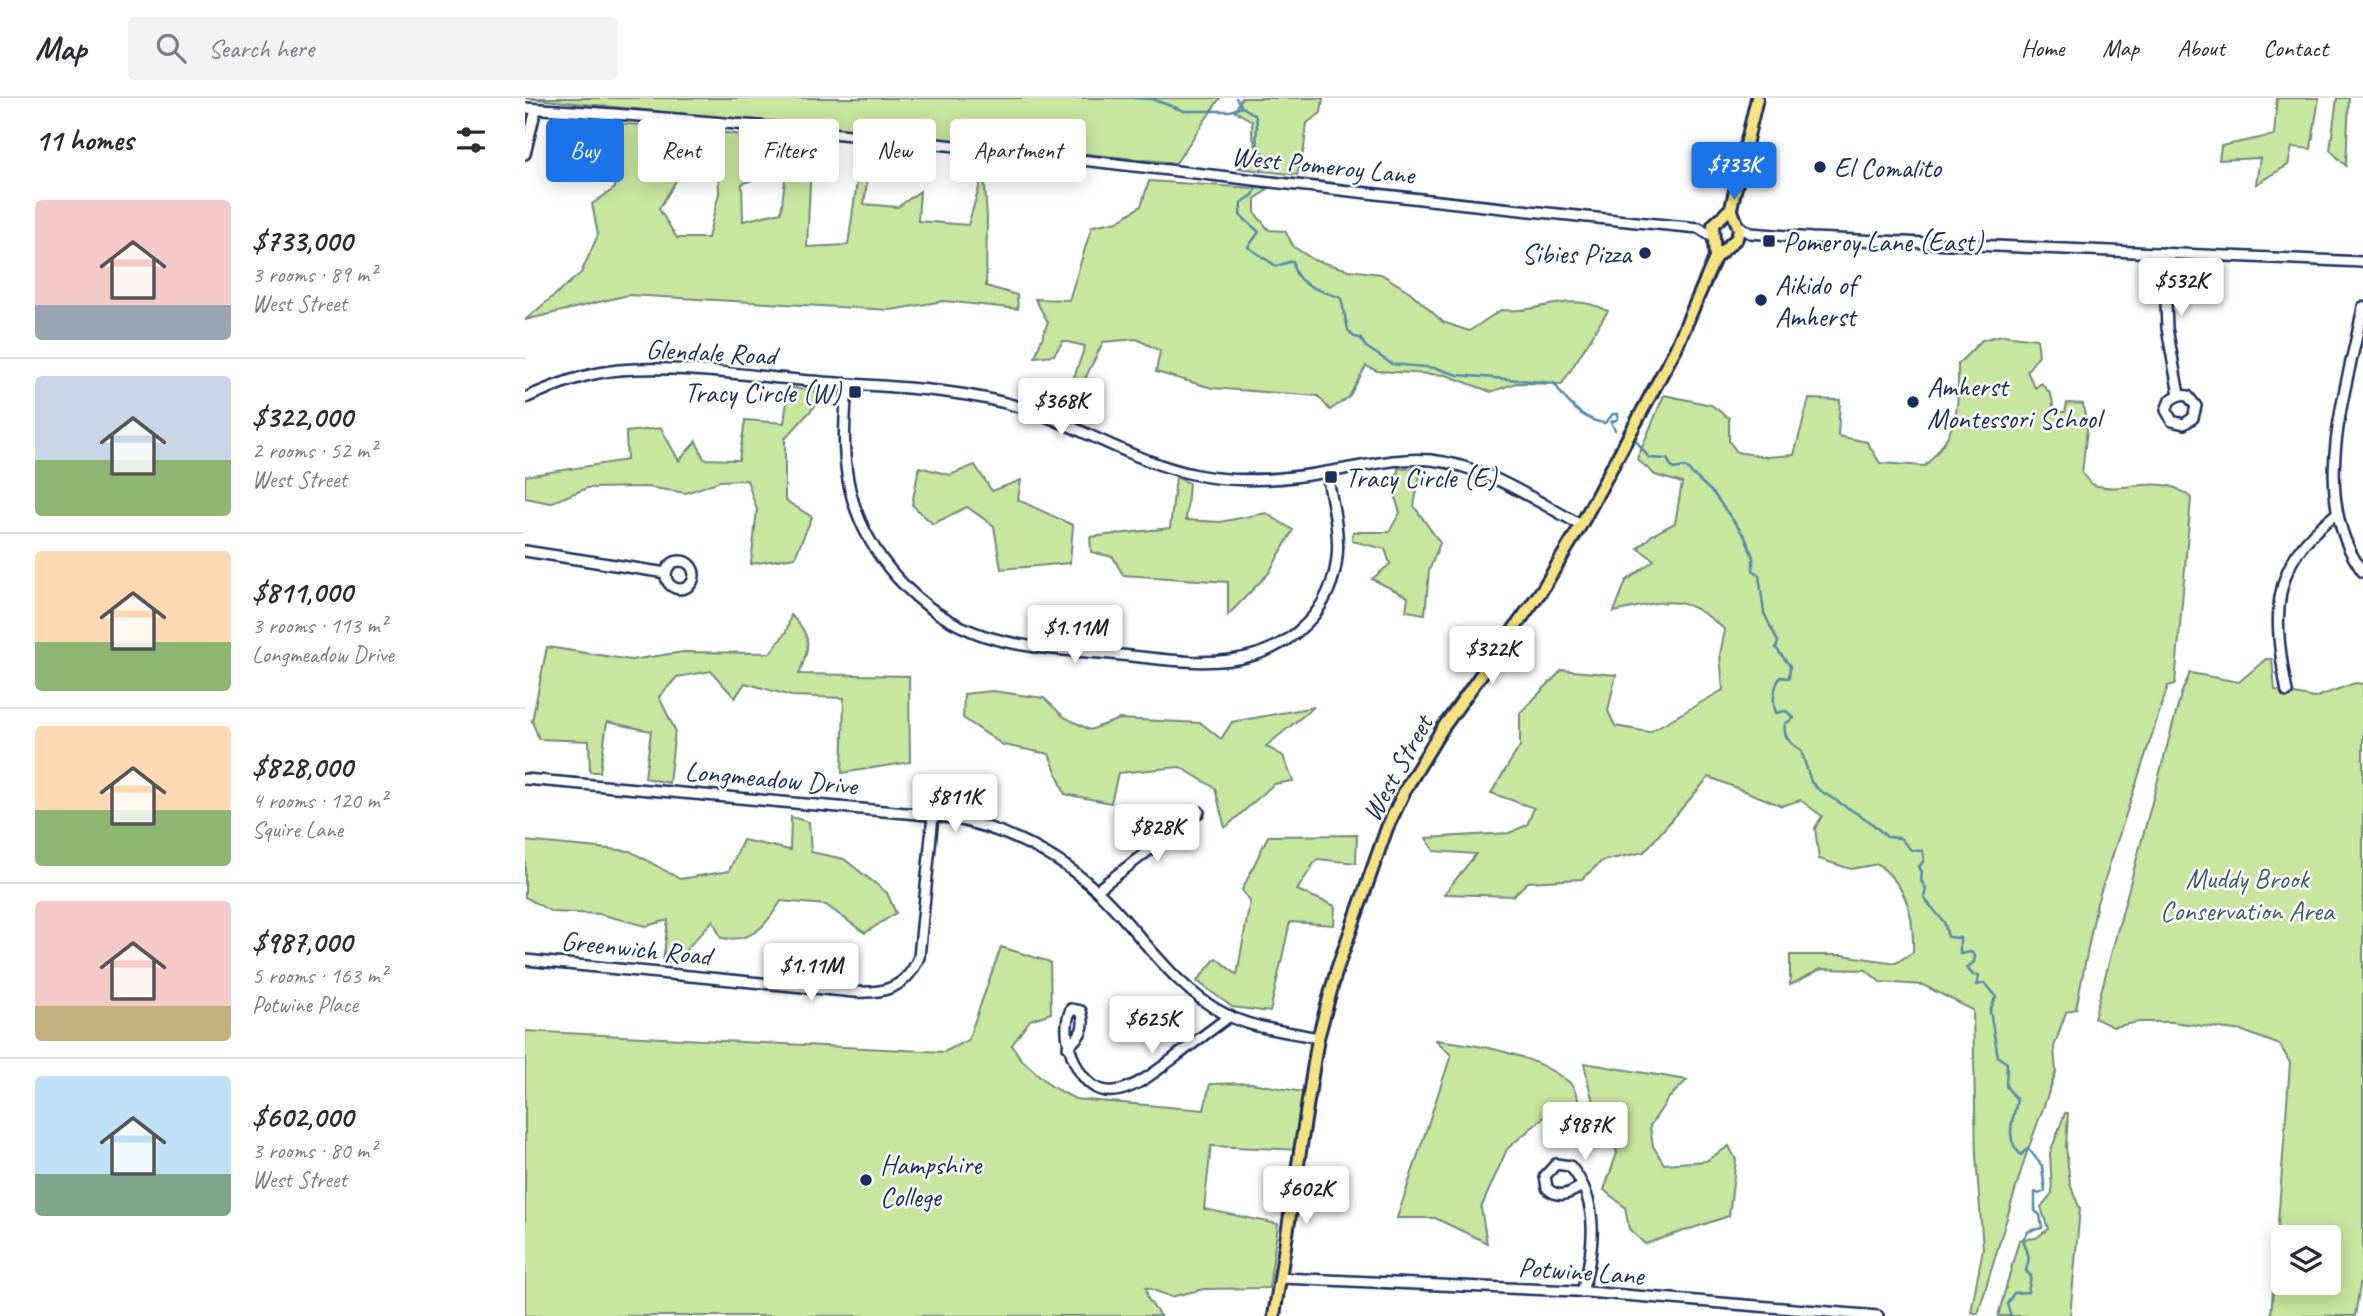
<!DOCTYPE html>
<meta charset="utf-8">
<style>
:root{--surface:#fff;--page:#f2f2f3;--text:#2b2b33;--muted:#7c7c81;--line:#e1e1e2;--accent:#1a73e8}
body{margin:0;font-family:Caveat,sans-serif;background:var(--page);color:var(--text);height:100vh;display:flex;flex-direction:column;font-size:26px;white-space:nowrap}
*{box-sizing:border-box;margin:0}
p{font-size:23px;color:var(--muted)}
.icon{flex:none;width:38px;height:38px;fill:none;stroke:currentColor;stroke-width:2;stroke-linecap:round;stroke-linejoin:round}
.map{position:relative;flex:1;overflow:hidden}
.drawer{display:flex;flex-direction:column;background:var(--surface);width:525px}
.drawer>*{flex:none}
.guide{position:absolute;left:21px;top:21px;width:665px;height:63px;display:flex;gap:14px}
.fabs{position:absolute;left:1746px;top:1127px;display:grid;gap:14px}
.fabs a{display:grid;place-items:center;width:70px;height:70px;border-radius:7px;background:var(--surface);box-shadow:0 4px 18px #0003;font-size:35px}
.price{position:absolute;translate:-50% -60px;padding:0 16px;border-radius:7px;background:#fff;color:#222;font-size:23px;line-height:46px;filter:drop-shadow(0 2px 4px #0008)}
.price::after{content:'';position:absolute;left:50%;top:42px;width:21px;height:16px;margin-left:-10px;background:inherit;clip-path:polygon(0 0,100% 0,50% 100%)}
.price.selected{background:var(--accent);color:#fff}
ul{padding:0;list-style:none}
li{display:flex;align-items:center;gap:21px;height:175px;padding:0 35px}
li+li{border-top:2px solid var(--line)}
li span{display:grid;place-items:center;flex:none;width:196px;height:140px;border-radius:7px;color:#555}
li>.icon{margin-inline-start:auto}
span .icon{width:84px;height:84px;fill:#fffc;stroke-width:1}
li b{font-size:30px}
h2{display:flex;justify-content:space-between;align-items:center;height:84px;padding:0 35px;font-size:30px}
.pill{padding:0 24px;border-radius:7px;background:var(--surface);box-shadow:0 4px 18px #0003;font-size:24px;line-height:63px}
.pill.selected{background:var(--accent);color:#fff}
header{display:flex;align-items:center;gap:42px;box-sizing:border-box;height:98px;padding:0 35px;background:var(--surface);border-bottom:2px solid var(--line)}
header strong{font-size:33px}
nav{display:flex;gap:38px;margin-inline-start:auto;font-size:24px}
.search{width:490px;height:63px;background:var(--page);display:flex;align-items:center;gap:18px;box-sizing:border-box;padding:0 24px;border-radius:7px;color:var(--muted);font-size:26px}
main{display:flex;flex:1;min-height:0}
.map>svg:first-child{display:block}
.green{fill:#c7e69e;stroke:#718a7e;stroke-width:2;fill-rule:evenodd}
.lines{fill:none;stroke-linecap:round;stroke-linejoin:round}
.stream{stroke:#558aaa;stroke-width:2.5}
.minor-casing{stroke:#1b2f5e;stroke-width:14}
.major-casing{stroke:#1b2f5e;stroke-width:16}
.minor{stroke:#fff;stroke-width:9}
.major{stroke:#f6e281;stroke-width:10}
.poi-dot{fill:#1b2f5e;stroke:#fff;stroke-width:2.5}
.labels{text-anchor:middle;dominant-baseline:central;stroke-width:5;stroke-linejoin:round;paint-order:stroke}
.street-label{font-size:28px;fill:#1b2f5e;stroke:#fff}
.poi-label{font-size:28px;fill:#1b2f5e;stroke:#fff;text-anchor:start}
.park-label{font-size:28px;fill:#465d6e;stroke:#fff}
</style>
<header>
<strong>Map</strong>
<div class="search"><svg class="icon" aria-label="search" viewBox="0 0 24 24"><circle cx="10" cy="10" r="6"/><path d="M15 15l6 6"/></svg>Search here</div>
<nav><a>Home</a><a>Map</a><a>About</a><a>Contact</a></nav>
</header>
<main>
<section class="drawer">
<h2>11 homes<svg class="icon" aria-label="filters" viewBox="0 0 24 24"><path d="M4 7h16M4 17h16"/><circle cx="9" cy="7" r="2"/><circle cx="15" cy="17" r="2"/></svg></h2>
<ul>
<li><span style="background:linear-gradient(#f6c9c9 75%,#9aa5b1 0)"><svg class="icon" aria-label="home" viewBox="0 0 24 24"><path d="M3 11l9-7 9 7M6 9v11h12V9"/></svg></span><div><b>$733,000</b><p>3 rooms · 89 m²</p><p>West Street</p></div></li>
<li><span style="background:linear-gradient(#c9d6e8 60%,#8fb573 0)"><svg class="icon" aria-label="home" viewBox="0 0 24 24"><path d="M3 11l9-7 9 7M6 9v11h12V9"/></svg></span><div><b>$322,000</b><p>2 rooms · 52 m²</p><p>West Street</p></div></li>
<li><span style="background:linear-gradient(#ffd9b3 65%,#8fb573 0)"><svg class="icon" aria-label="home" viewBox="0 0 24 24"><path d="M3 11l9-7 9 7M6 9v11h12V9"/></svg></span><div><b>$811,000</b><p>3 rooms · 113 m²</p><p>Longmeadow Drive</p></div></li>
<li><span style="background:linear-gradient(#ffd9b3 60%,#8fb573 0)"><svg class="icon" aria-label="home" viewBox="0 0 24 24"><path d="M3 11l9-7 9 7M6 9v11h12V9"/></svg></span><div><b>$828,000</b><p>4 rooms · 120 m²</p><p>Squire Lane</p></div></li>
<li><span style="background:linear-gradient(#f6c9c9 75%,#c2b280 0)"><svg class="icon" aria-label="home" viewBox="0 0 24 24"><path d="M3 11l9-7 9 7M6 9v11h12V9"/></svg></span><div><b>$987,000</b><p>5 rooms · 163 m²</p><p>Potwine Place</p></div></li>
<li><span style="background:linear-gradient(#bfe0f5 70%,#7fa58c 0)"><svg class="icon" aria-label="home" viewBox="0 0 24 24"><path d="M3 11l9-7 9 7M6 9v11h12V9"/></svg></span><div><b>$602,000</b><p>3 rooms · 80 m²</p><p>West Street</p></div></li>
</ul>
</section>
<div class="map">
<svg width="1838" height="1218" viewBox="0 0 1838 1218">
<rect width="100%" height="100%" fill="#fff"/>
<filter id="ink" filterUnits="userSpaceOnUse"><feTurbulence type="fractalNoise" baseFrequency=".0143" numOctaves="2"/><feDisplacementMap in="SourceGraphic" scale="14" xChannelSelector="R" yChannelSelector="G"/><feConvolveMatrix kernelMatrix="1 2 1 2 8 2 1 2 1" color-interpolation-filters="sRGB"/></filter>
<g filter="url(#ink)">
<g class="green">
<path d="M0 0H695L651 65Z"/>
<path d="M716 0H798L796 15 782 25 779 50 772 77 713 70 735 62 727 36V23L710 13Z"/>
<path d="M1752 0H1794L1786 51 1767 49 1763 67 1731 86 1735 60 1694 62 1696 48 1749 37Z"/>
<path d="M1812 0H1824L1821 68 1805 52Z"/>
<path d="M84 25 181 31 184 70 152 81 134 111 152 140H183L194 95 192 34 251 41 249 73 217 86 218 123 256 114 265 42 287 43 282 149 323 147 336 56 346 54 339 106 373 109 395 93 393 123 443 127 459 73 462 120 461 188 492 197 493 211 419 203 366 212 103 197 0 222 56 175 73 137 67 106 90 90Z"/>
<path d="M624 83 743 91 730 101V115L744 132 760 133 769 149 789 162 824 172 856 176 885 194 918 224 944 233 976 212C1015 216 1043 192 1083 213L1037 286 991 285 966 294 921 277 852 273 841 268 824 299 805 312 793 298 687 290 631 274 635 253 612 241 578 244 559 283 548 282 560 248 538 243 529 257 510 259 523 224 510 201 544 202 567 128 593 123 616 108Z"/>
<path d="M1477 237 1512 241 1514 257 1502 273 1510 290 1516 285C1526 295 1530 301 1527 314H1540L1542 305 1558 306 1562 331 1557 375 1566 386C1599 398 1637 372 1666 400L1650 586 1643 588 1572 805 1551 911 1541 914 1529 949 1531 974 1500 1060 1453 1216 1446 1214 1458 1151 1451 1058 1448 912 1398 887 1355 884 1341 872 1296 871 1265 887V857H1317L1371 865 1388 854C1389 817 1383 790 1353 766L1326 771 1294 761 1290 730 1297 718 1275 702 1257 708 1184 679 1119 754 1077 763 1057 781 1003 784 988 798 919 796 951 756 909 753 901 740 984 735 1002 727 1009 710 966 695 995 648V615L1037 572 1091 577 1083 613 1090 628 1124 634 1198 592 1195 556 1200 532C1157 493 1140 503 1089 514L1101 483 1129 462 1113 450 1127 437 1150 425 1157 385 1130 377 1112 361 1139 297 1186 307 1204 320V343L1212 354 1242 359 1269 357 1284 301 1315 302 1313 338 1342 344 1355 365 1400 368C1435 330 1433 315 1433 266L1457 242Z"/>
<path d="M264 289 301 296 260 341V402L287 419 270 459 226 466 232 412 222 382 195 383 161 395 122 389 62 390 25 405 0 400V378L102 362 101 334 136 330 154 363 171 343 179 361 214 362 220 322 259 325Z"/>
<path d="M450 367 467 393 496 382 493 402 548 427 545 465 476 471 469 428 442 409 408 426 387 407 394 369 425 377Z"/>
<path d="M873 370 896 372 889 408 915 445 904 473 900 516 881 513 883 499 847 481 865 466 860 451 827 443 828 434H864L875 415 871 402Z"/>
<path d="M651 379 664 385 661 422 695 424 741 415 768 432 744 475 703 517V484L598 477 588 459 566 454 565 439 645 430Z"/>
<path d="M266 517C289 540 284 549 274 576L384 578 385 664 317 675 319 600 266 598 220 585 210 600 186 573 152 579 134 599 150 632 144 685 120 680 126 633 82 624 75 674H65L64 643 14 641 7 623 22 549 106 562 158 554 245 555 261 534Z"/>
<path d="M1741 561H1747L1750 592 1789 600 1830 585 1838 586V1169L1830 1218H1746L1765 965 1755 947 1718 933 1647 924H1614L1588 929 1569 920 1656 596 1665 575 1714 584ZM1759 1139H1804V1185H1759Z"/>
<path d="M467 593 519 600 539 619 565 632 594 621 676 625 696 641 707 624 789 609 741 648 758 658 768 683 749 686 700 730 690 690 655 669 593 675 586 705 540 696 524 656 478 647 438 620 439 596Z"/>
<path d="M266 719 284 724 286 754 319 761 362 795 371 815 340 835 301 807 256 803C241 828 227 845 196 840L188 822 150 864H138L143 822 121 828 74 816 27 814 0 799V743L105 753 155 781 204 773 218 742 265 752Z"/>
<path d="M832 737 831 765 792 761 772 792 810 808 809 827 765 824 745 914 707 909 672 883 691 860 712 877 725 803 717 792 743 738Z"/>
<path d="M476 849 525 864 526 915 505 922 487 947 496 961 526 988 550 1001 679 1012 685 986 726 985 784 995 776 1052 686 1048 679 1111 753 1126 744 1190 679 1191 646 1199 621 1189 623 1201 635 1218H0V933L419 954 443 942Z"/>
<path d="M911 942C955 947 1007 955 1044 984 1050 989 1052 1001 1056 1008L1024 1015 982 1051 956 1110 962 1145 910 1120H872L926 957Z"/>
<path d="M1059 965 1162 982 1143 1001 1125 1028 1128 1048 1139 1066 1181 1063 1204 1048 1211 1062 1204 1118 1120 1146 1104 1131 1100 1109 1079 1092 1092 1055 1083 1028 1066 997Z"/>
<path d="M1540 1015H1543L1541 1049 1545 1086 1555 1111 1545 1218H1473L1494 1142 1511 1140 1523 1131 1516 1109 1527 1095 1525 1055Z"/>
</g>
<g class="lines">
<g class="stream">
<path d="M609 0 627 1 659 13H705L717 9"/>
<path d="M711 0 717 9 730 17C736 33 725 43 739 56L736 73"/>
<path d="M731 90 728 97 716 105 715 117 734 134 723 149 751 168 768 163C768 188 796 192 816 200L823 232 829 239 835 240 841 249 867 266 911 270 933 277 1029 285C1040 302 1058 323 1080 325L1088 316H1093V321L1086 324 1090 332"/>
<path d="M1110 341 1124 360 1142 361 1148 371 1160 369 1189 396 1220 439 1228 459V472L1234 477 1239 515 1253 544 1251 550 1265 568 1264 580 1255 579C1249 590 1247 603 1251 615L1261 613 1269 620 1260 626C1258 640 1265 645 1276 652L1286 684 1294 692 1344 723 1362 739 1375 740 1386 752 1398 753 1399 762 1394 769 1397 774 1396 783 1401 790 1399 800 1419 824 1423 839 1435 840V856L1446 854 1450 858 1449 864 1442 870 1448 877H1454L1452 887 1460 885 1471 898 1465 913 1473 959 1482 965 1481 988 1492 1002C1488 1023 1479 1040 1496 1057L1503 1050 1517 1068 1520 1093 1514 1096 1510 1094V1113L1515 1117 1517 1130 1504 1133 1498 1141 1504 1159 1501 1173 1506 1178 1503 1194 1489 1195 1482 1206 1486 1218"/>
</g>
<g class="minor-casing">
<g id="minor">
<path d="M0 10C392 34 782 94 1174 130L1188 139"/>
<path d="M0 56 11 11"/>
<path d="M1213 127 1225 135 1287 140 1838 164"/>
<path d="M1639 155 1642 230 1654 297 1645 302 1641 312 1647 323 1659 326 1668 320 1671 308 1663 298 1654 297"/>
<path d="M1838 209C1822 293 1782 399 1838 474"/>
<path d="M322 286C320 318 317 350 323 382 336 453 392 516 460 538 500 551 545 552 586 556 655 562 729 580 782 525 799 508 810 483 812 459 815 432 806 401 802 375"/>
<path d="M0 300C30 287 61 275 94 272 158 267 223 278 286 283 356 289 431 289 498 310 557 329 611 365 672 377 717 386 764 381 808 373 840 368 873 359 906 362 961 368 1009 402 1056 427"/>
<path d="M0 453 141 475"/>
<circle cx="155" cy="477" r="14"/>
<path d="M1762 594C1748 518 1743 467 1811 416"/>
<path d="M0 681 415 718C480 728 543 760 588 809 623 846 653 892 700 916 728 931 762 933 793 940"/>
<path d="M572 792 674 714"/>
<path d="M0 862 329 894C360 896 382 889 394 859L408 718"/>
<path d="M543 949C555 938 562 930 556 913L546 911C538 929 543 950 551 967 577 1018 618 983 649 960 667 946 686 932 705 918"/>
<path d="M1055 1089C1044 1096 1033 1101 1022 1090L1020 1078 1031 1066 1045 1068C1076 1104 1069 1153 1057 1194"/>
<path d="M757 1180 1050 1193 1353 1218"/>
</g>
</g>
<g class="major-casing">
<g id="major">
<path d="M1190 160 1188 127 1206 110"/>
<path d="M749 1218 793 940 812 871 862 730 880 692 917 631 1017 492 1056 427 1151 250 1190 160 1212 140 1214 131 1206 110 1232 0"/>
</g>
</g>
<use href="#minor" class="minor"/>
<use href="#major" class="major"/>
</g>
</g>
<g class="poi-dot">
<circle cx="1295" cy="69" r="7"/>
<rect x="1237" y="136" width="14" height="14" rx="3.5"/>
<circle cx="1120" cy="155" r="7"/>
<circle cx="1236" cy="202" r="7"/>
<rect x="323" y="287" width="14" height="14" rx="3.5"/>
<circle cx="1388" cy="304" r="7"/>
<rect x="799" y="372" width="14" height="14" rx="3.5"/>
<circle cx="341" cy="1082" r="7"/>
</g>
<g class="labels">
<g class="street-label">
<text transform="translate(798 67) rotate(6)">West Pomeroy Lane</text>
<text transform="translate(186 254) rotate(3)">Glendale Road</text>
<text transform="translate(872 670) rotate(-61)">West Street</text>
<text transform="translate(246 680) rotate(5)">Longmeadow Drive</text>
<text transform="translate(111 850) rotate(6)">Greenwich Road</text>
<text transform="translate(1056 1173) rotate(4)">Potwine Lane</text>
</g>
<g class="poi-label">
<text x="1309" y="69">El Comalito</text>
<text x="1258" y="143">Pomeroy Lane (East)</text>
<text x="1106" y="155" text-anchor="end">Sibies Pizza</text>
<text x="1250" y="186">Aikido of<tspan x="1250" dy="32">Amherst</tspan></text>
<text x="1402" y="288">Amherst<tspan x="1402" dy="32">Montessori School</tspan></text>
<text x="316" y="294" text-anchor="end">Tracy Circle (W)</text>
<text x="820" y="379">Tracy Circle (E)</text>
<text x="355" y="1066">Hampshire<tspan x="355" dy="32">College</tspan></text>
</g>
<g class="park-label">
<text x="1722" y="780">Muddy Brook<tspan x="1722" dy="32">Conservation Area</tspan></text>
</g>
</g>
</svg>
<div class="fabs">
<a><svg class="icon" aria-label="layers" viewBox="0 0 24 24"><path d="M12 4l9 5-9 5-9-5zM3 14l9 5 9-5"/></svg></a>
</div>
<b class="price selected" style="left:1209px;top:104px">$733K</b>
<b class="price" style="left:1656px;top:220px">$532K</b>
<b class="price" style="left:536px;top:340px">$368K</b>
<b class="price" style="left:550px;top:567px">$1.11M</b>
<b class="price" style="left:967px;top:588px">$322K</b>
<b class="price" style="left:430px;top:736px">$811K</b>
<b class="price" style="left:632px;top:766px">$828K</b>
<b class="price" style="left:286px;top:905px">$1.11M</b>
<b class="price" style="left:627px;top:958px">$625K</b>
<b class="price" style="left:1060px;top:1064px">$987K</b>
<b class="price" style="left:781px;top:1128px">$602K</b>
<div class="guide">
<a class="pill selected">Buy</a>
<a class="pill">Rent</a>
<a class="pill">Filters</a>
<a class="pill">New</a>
<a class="pill">Apartment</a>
</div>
</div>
</main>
